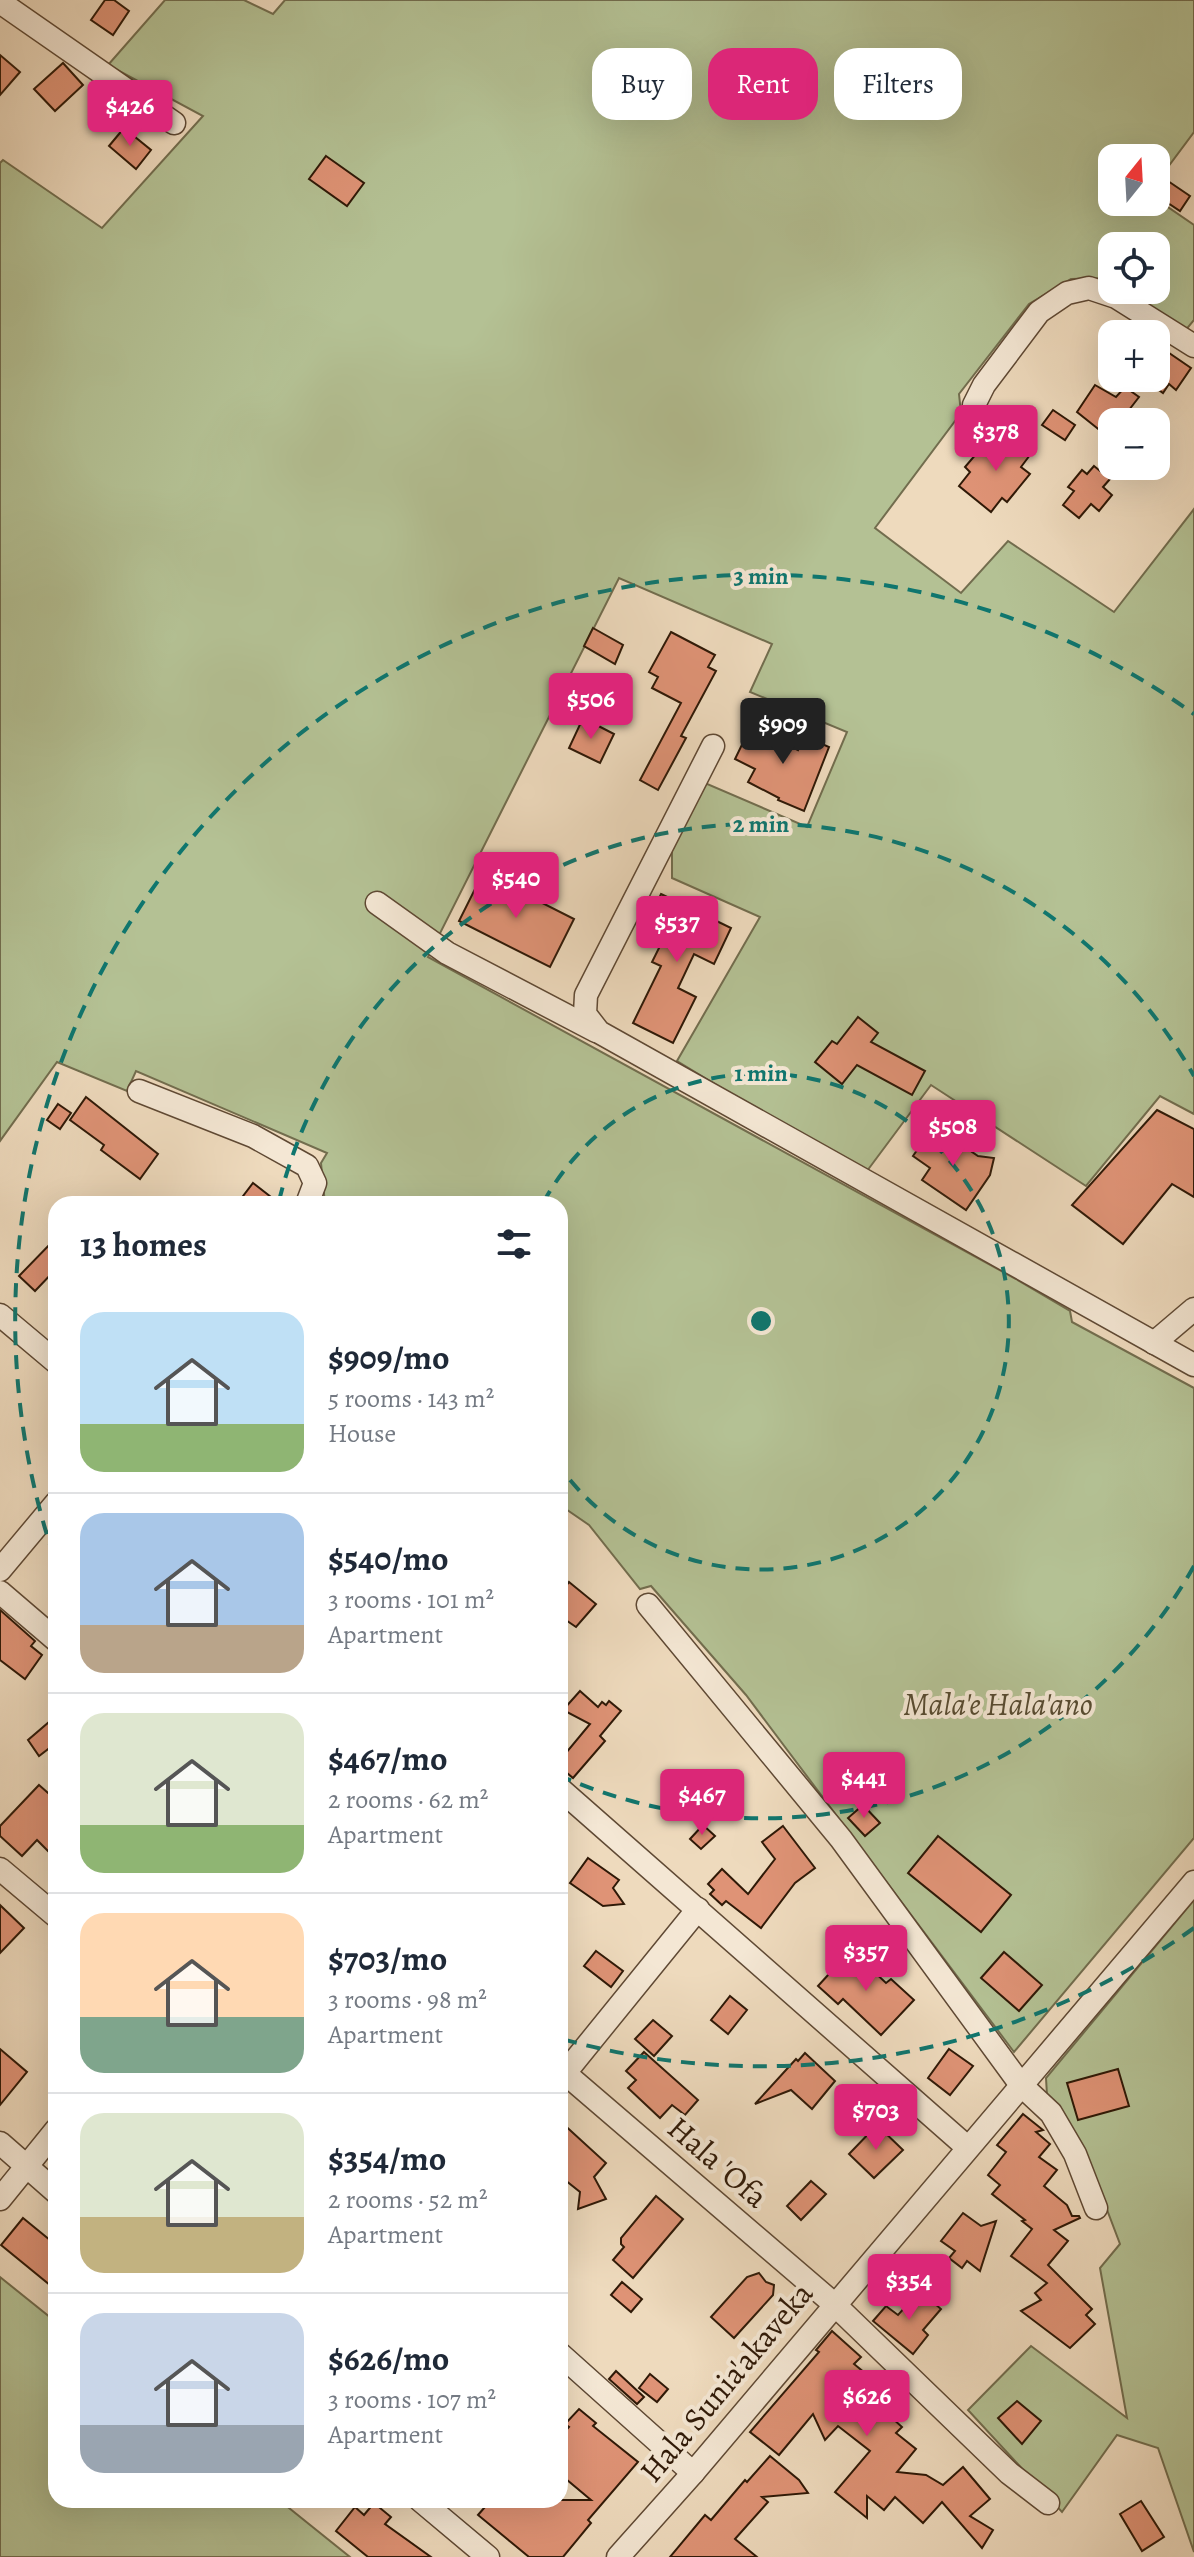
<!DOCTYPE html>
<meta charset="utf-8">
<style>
:root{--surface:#fff;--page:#f6f6f7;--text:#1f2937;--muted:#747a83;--line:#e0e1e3;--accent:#db2777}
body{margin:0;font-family:Alegreya,serif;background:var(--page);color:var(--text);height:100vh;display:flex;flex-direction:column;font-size:30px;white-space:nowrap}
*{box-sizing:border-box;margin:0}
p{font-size:26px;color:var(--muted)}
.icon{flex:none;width:44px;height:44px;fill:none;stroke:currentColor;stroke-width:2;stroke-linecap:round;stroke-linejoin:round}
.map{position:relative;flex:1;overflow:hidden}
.sheet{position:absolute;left:48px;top:1196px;width:520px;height:1312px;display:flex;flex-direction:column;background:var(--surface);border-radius:24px;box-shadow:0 8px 32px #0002}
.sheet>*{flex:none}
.guide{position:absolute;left:592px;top:48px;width:482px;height:72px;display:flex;gap:16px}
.needle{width:52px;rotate:18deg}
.buttons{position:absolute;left:1098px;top:144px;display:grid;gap:16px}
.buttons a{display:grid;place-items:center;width:72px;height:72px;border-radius:16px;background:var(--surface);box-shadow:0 8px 32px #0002;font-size:40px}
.price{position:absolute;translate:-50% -68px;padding:0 18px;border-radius:8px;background:var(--accent);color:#fff;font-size:26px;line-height:52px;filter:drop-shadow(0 2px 4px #0008)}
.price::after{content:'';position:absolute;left:50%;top:48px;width:24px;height:18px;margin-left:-12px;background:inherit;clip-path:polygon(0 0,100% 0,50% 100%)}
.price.active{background:#222;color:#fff}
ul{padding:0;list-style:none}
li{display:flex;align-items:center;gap:24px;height:200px;padding:0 32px}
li+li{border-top:2px solid var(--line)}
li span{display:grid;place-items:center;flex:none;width:224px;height:160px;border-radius:24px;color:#555}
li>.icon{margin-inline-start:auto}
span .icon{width:96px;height:96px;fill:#fffc;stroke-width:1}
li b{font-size:34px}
h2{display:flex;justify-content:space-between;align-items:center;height:96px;padding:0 32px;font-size:34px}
.pill{padding:0 28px;border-radius:24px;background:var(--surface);box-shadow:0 8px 32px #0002;font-size:28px;line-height:72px}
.pill.active{background:var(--accent);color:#fff}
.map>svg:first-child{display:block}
.green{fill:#b4c194;stroke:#726d4e;stroke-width:2}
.building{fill:#df9376;stroke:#2f1907;stroke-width:2}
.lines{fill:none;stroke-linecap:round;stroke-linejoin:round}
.minor-casing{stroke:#5f4934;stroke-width:25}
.minor{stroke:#f4e7d4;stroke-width:22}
.ring{fill:none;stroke:#0f766e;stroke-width:4;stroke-dasharray:14 10}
.labels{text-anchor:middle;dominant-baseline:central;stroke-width:8;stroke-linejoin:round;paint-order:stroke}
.park-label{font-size:32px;font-style:italic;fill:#574b31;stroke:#f4e7d4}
.street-label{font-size:32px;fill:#2f1907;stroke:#f4e7d4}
.centre{fill:#0f766e;stroke:#f4e7d4;stroke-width:4}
.ring-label{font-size:24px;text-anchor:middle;font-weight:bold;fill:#0f766e;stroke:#f4e7d4;stroke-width:8;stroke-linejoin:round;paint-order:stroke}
</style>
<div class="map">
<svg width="1194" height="2557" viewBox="0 0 1194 2557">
<rect width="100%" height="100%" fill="#eedabd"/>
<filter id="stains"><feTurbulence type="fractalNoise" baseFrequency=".0025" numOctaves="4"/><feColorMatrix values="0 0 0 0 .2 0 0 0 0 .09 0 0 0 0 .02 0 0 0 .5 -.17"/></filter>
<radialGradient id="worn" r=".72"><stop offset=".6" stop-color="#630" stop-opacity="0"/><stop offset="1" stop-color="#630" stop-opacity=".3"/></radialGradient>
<g class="green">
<path d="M165 0H244L273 14 285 0H1194V132L1156 183V158H1112V202H1156V199L1194 225V320L1185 331 1128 290H1156V246H1112V278L1071 279 1029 304 959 394 961 413 875 528 961 593 1008 541 1114 612 1194 509V1114L1160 1096 1086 1186 931 1085 864 1175 677 1061 760 917 672 878V845L705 783 807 827 847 732 750 692 772 644 619 578 428 957 1016 1279 1070 1311 1072 1322 1194 1388V1838L1014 2052 746 1695 651 1586 640 1589 589 1525 560 1505V1204H325L321 1163 327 1153 136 1071 127 1091 57 1062 0 1141V163L3 160 102 228 203 116 108 65Z"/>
<path d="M1194 1900V2552L1158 2448 1117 2435 1062 2512 968 2410 1031 2346 1127 2418 1100 2268 1120 2244 1090 2165 1047 2095 1046 2078Z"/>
<path d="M0 2277 56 2322V2500H279L350 2557H0Z"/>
</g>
<g class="building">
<path d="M105 0H114L129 11 113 35 91 20Z"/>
<path d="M0 55 20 72 0 95Z"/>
<path d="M63 63 83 85 55 111 34 89Z"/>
<path d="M124 128 151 150 136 169 109 146Z"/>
<path d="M326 156 364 183 347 206 309 179Z"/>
<path d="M1165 179 1190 196 1180 211 1156 195Z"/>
<path d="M1156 344 1191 368 1176 390 1169 384 1163 393 1148 382 1150 378H1156Z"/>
<path d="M1095 385 1116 397 1125 387 1139 397 1129 410 1145 422H1112V440L1077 412Z"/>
<path d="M1053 410 1075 425 1065 440 1042 425Z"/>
<path d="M1009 438 1030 455 1021 467 1030 474 1007 502 1002 498 991 512 959 486 970 472 965 467 988 440 1000 449Z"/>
<path d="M1094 466 1110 479 1103 487 1112 495 1099 511 1091 504 1079 518 1063 505 1074 491 1068 487 1082 470 1087 474Z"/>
<path d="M593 628 623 645 615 664 584 646Z"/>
<path d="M671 632 715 655 708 667 716 671 681 736 686 738 658 790 640 780 681 703 652 688 658 677 649 672Z"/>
<path d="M583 718 614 734 600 763 569 748Z"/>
<path d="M751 726 798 750 804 736 829 747 804 811 778 800 779 798 748 782 755 769 735 759Z"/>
<path d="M483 873 574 919 550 967 459 921Z"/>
<path d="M661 894 731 928 714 964 694 954 678 988 696 997 673 1043 633 1023 661 966 652 962 664 938 654 934 657 928 647 923Z"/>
<path d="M858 1017 878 1033 871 1042 925 1071 912 1095 857 1065 842 1084 815 1062 832 1041 837 1044Z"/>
<path d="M86 1097 158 1154 140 1179 101 1150 104 1145 70 1120Z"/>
<path d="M58 1104 71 1113 60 1129 47 1120Z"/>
<path d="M1157 1110 1194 1129V1197L1172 1184 1123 1244 1072 1205Z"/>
<path d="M934 1126 978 1156 994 1158 990 1175 966 1210 922 1180 930 1168 913 1156Z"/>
<path d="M253 1183 280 1204H237Z"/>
<path d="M56 1238V1269L35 1291 19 1276Z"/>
<path d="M569 1582 596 1604 576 1627 560 1616V1593Z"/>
<path d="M0 1610 35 1641 31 1646 42 1655 25 1679 0 1660Z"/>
<path d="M580 1691 598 1707 602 1702 606 1705 609 1701 621 1711 600 1736 605 1741 573 1778 560 1767V1760L590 1724 563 1710Z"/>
<path d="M56 1716V1743L39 1756 28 1740Z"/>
<path d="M39 1785 56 1800V1859L37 1840 22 1856 0 1836V1826Z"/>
<path d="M863 1805 880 1823 865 1836 848 1818Z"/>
<path d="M703 1825 715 1836 701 1849 690 1839Z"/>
<path d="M783 1826 815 1868 795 1883 761 1928 726 1901 722 1905 710 1894 714 1890 708 1884 722 1869 748 1894 775 1859 762 1842Z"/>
<path d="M938 1836 1011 1895 981 1932 908 1873Z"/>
<path d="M588 1858 619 1880 613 1888 624 1904 603 1906 570 1883Z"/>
<path d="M0 1905 24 1928 0 1953Z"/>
<path d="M851 1950 886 1983 891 1979 914 2000 881 2035 843 1999 838 2004 818 1986Z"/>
<path d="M596 1951 623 1971 611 1987 584 1966Z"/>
<path d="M1004 1952 1042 1985 1019 2011 981 1978Z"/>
<path d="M730 1996 747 2010 728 2034 711 2020Z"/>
<path d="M653 2020 672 2036 654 2056 635 2039Z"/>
<path d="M0 2049 27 2072 0 2105Z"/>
<path d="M949 2049 973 2066 950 2095 928 2078Z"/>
<path d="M644 2052 698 2100 685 2115 672 2105 660 2118 628 2088 636 2080 626 2071Z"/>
<path d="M805 2053 835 2081 812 2109 791 2090 755 2104 796 2059 798 2061Z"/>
<path d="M1118 2069 1129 2106 1078 2120 1067 2083Z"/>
<path d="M1023 2114 1043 2130 1036 2132 1050 2144 1039 2157 1057 2170 1044 2186 1067 2205 1072 2216H1079L1080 2218 1054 2230 1068 2241 1048 2265 1092 2309 1086 2315 1095 2324 1070 2348 1021 2311 1041 2300 1035 2293 1047 2283 1011 2256 1032 2229 1022 2221 1025 2220 992 2194 1000 2185 988 2175 1006 2152 997 2145Z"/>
<path d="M560 2121 606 2163 594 2177 606 2199 578 2209 580 2192 560 2176Z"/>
<path d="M877 2125 903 2150 874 2178 849 2154Z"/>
<path d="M811 2181 826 2194 801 2220 787 2206Z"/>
<path d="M656 2196 683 2219 633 2278 613 2260 624 2247 621 2244V2238Z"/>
<path d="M963 2213 981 2226 996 2221 980 2271 967 2261 962 2268 949 2258 955 2251 941 2241Z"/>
<path d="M23 2218 56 2245V2290L1 2245Z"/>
<path d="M759 2273 766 2282 774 2285 773 2295 734 2338 711 2317 747 2277Z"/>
<path d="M622 2282 642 2299 631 2312 611 2295Z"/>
<path d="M920 2291 941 2309 923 2330 928 2335 913 2354 873 2321 886 2306 898 2315Z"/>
<path d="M832 2331 861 2357 854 2364 887 2391 890 2387 906 2400 892 2418 902 2427 896 2433 916 2449 897 2472 926 2475 943 2485 963 2467 990 2499 970 2516 993 2530 982 2548 942 2502 923 2523 895 2497 884 2510 867 2496V2518L835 2492 870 2451 838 2426 825 2440 813 2414 779 2455 750 2432 819 2352 816 2350Z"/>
<path d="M616 2371 644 2397 637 2404 609 2379Z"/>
<path d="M650 2374 668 2389 657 2402 639 2388Z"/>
<path d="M1017 2401 1041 2421 1022 2444 998 2418Z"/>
<path d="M579 2409 596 2423 593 2426 638 2462 588 2520 591 2523 563 2557H529L478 2515 491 2500H591L560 2474V2437L569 2427 565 2424Z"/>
<path d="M770 2456 799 2480 808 2493 762 2497 768 2502 735 2539 757 2557H670L705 2515 711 2520 745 2480 747 2482Z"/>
<path d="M1141 2501 1164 2537 1142 2551 1120 2514Z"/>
<path d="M374 2503 391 2517 385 2524 431 2557H368L336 2531 355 2507 364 2515Z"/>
</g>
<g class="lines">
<g class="minor-casing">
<g id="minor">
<path d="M0 2 174 123"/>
<path d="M972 424 974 405 984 385 1039 312 1067 293 1089 288 1116 297 1194 346"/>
<path d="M713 746 586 995 585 1014 599 1032 1194 1365"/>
<path d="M377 903 447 953 596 1031"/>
<path d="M139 1091 253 1136 307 1166 315 1183 307 1204"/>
<path d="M0 1315 56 1362"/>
<path d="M1154 1343 1194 1309"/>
<path d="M0 1570 56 1503"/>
<path d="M0 1592 56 1640"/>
<path d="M648 1605 841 1839 1021 2085 1051 2113 1075 2154 1096 2208"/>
<path d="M560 1789 967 2147"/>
<path d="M0 1869 56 1916"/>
<path d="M560 2069 834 2304 1009 2473 1048 2503"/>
<path d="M560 2079 698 1909"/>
<path d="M0 2143 56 2192"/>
<path d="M0 2199 56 2130"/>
<path d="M560 2354 693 2473"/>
<path d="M420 2500 488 2557"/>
<path d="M618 2557 693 2473 1194 1882"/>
</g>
</g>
<use href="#minor" class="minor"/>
</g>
<g class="ring">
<path d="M543 1203A248 248 0 1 1 560 1467"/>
<path d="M1194 1566A497 497 0 0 1 563 1777M279 1201A497 497 0 0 1 1194 1076"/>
<path d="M1194 1928A745 745 0 0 1 562 2039M54 1557A745 745 0 0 1 1194 714"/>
</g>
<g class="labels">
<g class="park-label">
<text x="998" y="1704">Mala'e Hala'ano</text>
</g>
<g class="street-label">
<text transform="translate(718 2162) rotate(41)">Hala 'Ofa</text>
<text transform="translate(726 2382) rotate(-50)">Hala Sunia'akaveka</text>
</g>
</g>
<circle cx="761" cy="1321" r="12" class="centre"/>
<g class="ring-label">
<text x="761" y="584">3 min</text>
<text x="761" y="832">2 min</text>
<text x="761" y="1081">1 min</text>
</g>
<rect width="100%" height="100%" filter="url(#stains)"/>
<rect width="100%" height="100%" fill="url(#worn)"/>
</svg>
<div class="buttons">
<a><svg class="needle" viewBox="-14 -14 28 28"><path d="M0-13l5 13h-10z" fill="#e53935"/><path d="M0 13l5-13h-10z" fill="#747a83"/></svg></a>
<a><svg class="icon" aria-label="locate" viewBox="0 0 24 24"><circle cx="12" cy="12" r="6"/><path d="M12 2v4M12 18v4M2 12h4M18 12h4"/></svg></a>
<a>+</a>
<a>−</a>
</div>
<b class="price" style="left:130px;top:148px">$426</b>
<b class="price" style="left:996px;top:473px">$378</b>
<b class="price" style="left:591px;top:741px">$506</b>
<b class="price active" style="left:783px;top:766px">$909</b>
<b class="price" style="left:516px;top:920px">$540</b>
<b class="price" style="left:677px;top:964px">$537</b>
<b class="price" style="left:953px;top:1168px">$508</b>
<b class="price" style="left:864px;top:1820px">$441</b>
<b class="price" style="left:702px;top:1837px">$467</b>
<b class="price" style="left:866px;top:1993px">$357</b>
<b class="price" style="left:876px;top:2152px">$703</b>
<b class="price" style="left:909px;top:2322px">$354</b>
<b class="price" style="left:867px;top:2438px">$626</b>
<div class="guide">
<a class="pill">Buy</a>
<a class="pill active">Rent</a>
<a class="pill">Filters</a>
</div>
<section class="sheet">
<h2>13 homes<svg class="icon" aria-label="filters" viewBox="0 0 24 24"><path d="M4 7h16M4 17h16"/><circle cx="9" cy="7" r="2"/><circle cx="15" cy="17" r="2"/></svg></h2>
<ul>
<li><span style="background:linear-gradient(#bfe0f5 70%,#8fb573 0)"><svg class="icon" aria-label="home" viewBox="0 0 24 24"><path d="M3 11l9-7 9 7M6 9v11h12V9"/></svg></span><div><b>$909/mo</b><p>5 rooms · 143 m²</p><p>House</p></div></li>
<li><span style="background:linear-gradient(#a9c7e8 70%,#b9a48a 0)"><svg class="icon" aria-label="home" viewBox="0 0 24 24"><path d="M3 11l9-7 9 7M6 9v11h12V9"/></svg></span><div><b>$540/mo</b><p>3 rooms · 101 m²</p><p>Apartment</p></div></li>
<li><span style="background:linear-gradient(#dfe7d0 70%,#8fb573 0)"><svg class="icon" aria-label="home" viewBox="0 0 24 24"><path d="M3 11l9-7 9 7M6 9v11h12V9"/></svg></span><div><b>$467/mo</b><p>2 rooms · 62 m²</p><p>Apartment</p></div></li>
<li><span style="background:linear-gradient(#ffd9b3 65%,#7fa58c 0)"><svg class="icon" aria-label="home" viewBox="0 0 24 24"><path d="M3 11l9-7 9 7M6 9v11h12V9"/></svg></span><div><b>$703/mo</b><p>3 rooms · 98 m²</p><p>Apartment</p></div></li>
<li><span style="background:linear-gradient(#dfe7d0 65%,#c2b280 0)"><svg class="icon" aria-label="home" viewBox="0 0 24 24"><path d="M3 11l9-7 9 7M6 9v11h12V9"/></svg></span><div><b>$354/mo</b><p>2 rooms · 52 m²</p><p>Apartment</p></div></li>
<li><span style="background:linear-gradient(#c9d6e8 70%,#9aa5b1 0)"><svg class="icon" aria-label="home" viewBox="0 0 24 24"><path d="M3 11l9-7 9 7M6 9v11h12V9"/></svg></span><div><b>$626/mo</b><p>3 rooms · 107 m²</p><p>Apartment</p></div></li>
</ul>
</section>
</div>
